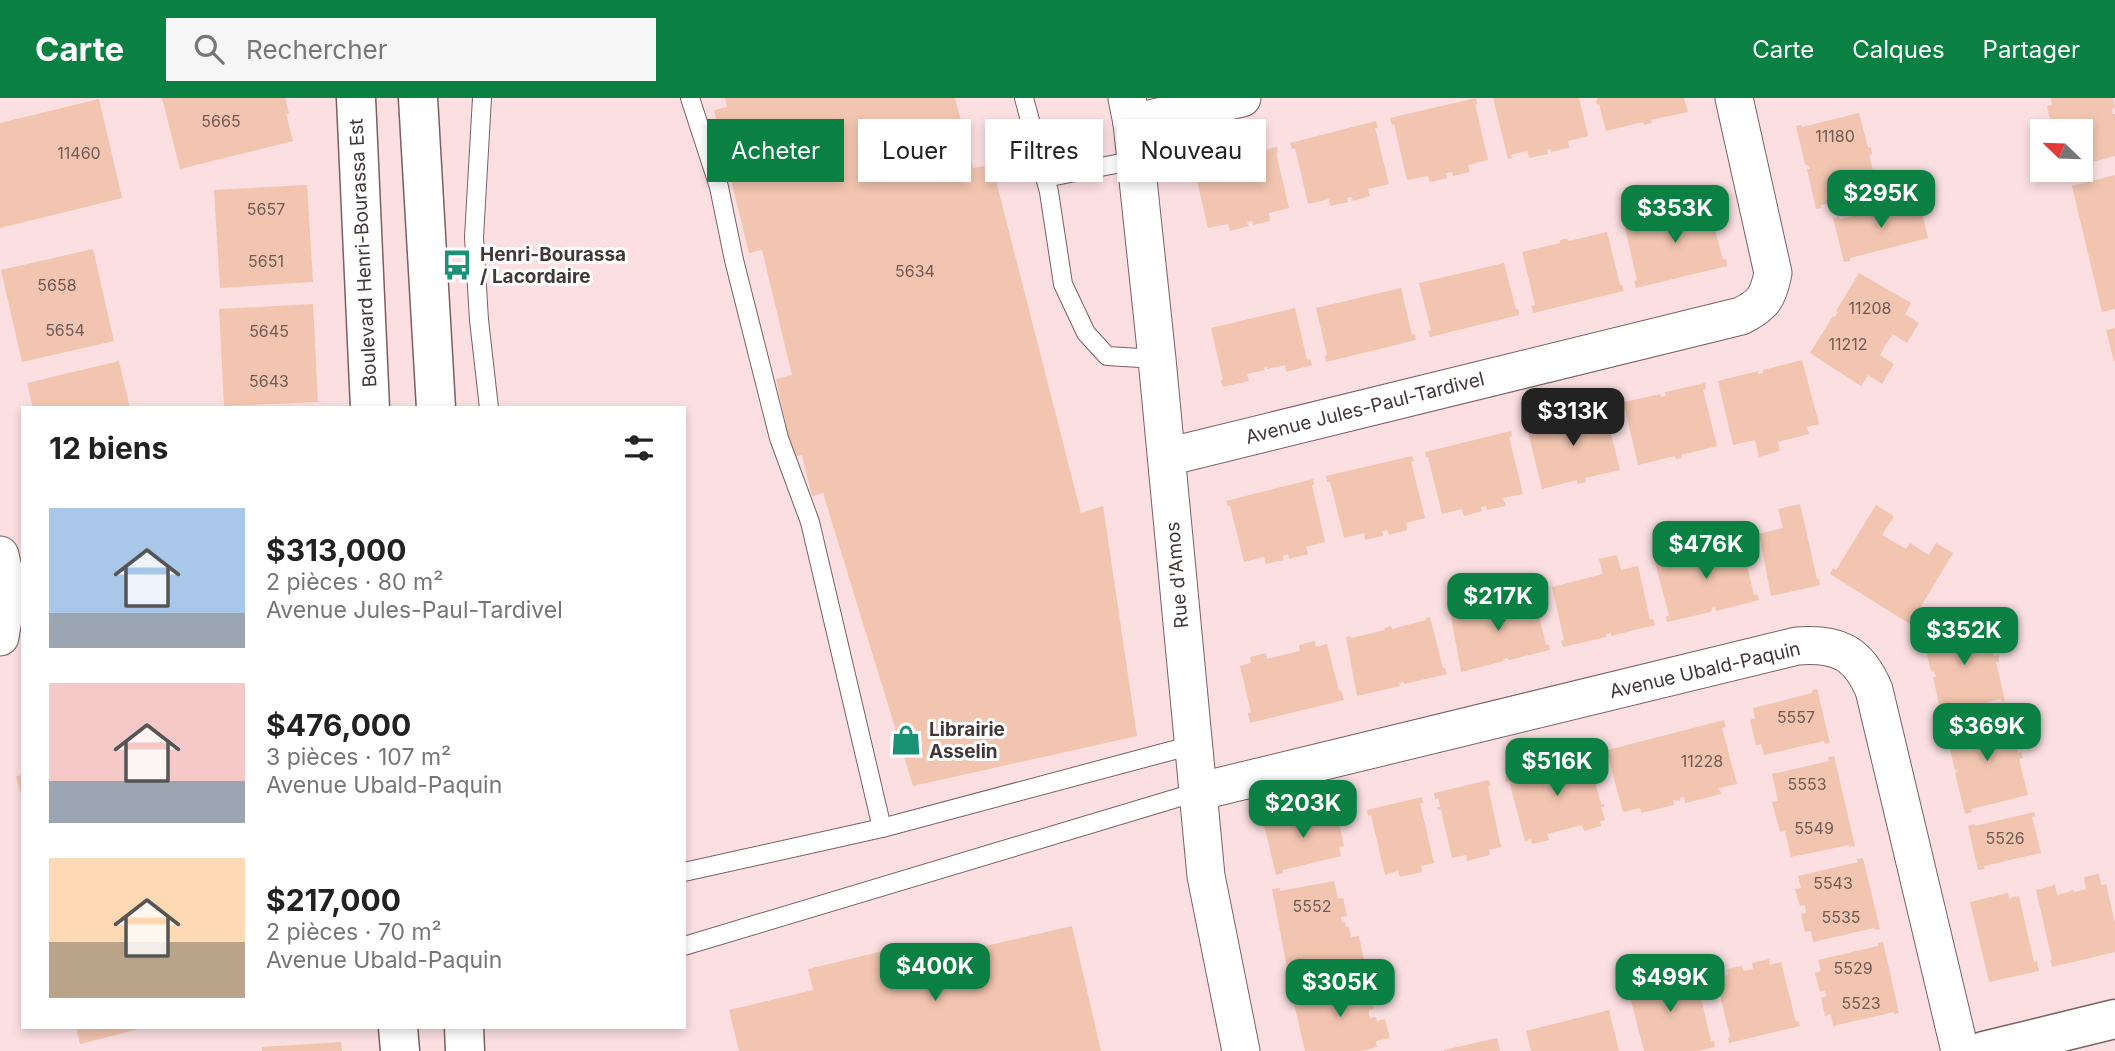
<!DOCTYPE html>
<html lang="fr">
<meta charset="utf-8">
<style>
:root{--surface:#fff;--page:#f6f6f6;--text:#222;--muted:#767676;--accent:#0b8043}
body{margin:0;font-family:Inter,sans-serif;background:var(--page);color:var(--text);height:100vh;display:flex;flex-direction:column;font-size:26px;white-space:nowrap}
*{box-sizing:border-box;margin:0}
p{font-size:23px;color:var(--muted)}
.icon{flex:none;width:38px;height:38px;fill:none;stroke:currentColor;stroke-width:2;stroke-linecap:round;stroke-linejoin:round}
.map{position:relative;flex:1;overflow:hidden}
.sheet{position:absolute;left:21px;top:308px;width:665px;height:623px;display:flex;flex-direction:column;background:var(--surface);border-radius:0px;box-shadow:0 4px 10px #0003}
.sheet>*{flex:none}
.hud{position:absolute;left:707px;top:21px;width:665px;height:63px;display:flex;gap:14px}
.needle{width:46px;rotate:293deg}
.tools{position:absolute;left:2030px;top:21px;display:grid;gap:14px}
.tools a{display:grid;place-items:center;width:63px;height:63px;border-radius:0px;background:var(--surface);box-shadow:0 4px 10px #0003;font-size:35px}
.price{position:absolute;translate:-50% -60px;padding:0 16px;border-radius:14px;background:var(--accent);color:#fff;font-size:23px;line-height:46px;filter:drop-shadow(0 2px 4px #0008)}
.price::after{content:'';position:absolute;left:50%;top:42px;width:21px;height:16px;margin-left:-10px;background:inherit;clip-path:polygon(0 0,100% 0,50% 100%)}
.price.on{background:#222;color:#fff}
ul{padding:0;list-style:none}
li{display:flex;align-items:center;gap:21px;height:175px;padding:0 28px}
li span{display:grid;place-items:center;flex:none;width:196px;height:140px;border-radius:0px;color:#555}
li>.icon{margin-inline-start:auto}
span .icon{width:84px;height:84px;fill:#fffc;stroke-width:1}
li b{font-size:30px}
h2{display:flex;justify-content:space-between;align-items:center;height:84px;padding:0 28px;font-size:30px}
.tag{padding:0 24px;border-radius:0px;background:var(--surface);box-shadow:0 4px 10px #0003;font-size:24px;line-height:63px}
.tag.on{background:var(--accent);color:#fff}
header{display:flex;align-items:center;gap:42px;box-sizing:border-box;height:98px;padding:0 35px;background:var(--accent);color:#fff}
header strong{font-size:33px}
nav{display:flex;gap:38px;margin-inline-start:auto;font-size:24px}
.search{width:490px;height:63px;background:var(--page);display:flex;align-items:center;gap:18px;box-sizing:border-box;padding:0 24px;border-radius:0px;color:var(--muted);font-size:26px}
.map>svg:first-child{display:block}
.building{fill:#f2c5b0}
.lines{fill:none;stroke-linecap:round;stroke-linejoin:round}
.service-casing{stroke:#7c6061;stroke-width:20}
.minor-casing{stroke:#7c6061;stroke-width:39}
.tertiary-casing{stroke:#7c6061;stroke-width:41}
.primary-casing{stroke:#7c6061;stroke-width:41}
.service{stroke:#fff;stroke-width:18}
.minor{stroke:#fff;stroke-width:37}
.tertiary{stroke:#fff;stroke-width:38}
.primary{stroke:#fff;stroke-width:38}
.labels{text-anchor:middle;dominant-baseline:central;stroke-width:6;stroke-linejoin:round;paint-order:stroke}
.number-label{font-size:16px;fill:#705a56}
.street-label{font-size:19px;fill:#443738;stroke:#fff}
.poi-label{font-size:19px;font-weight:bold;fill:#443738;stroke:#fff;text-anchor:start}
</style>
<header>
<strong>Carte</strong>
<div class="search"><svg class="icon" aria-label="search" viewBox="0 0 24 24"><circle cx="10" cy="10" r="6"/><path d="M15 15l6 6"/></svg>Rechercher</div>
<nav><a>Carte</a><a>Calques</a><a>Partager</a></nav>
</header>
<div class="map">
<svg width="2115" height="953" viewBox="0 0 2115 953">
<rect width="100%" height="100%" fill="#fbdfe1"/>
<g class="building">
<path d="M162 0H285L289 15 286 16 293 43 180 71Z"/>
<path d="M725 0H955L973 70 986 68 994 75 1081 415 1103 408 1137 638 913 688 823 395 812 398 802 357 793 359 776 281 792 277 762 152 749 155 714 12 727 9Z"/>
<path d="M1476 0 1477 6H1475L1488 62 1468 67 1470 74 1453 78 1452 74 1446 75 1447 80 1430 84 1428 78 1407 82 1394 26 1392 27 1390 20Z"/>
<path d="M1493 0H1579L1588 38 1568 43 1569 50 1551 54V51L1547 52 1548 56 1529 60 1527 53 1511 57 1512 60 1508 61Z"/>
<path d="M1598 0H1684L1688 14 1651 22 1652 25 1644 27 1643 24 1606 33 1599 6 1597 7 1596 3Z"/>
<path d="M2051 0H2113L2115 9 2112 11 2113 16H2115V58L2081 67V33H2059L2056 24 2051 26 2047 8 2052 7Z"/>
<path d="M99 1 122 100 0 130V25Z"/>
<path d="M1859 15 1868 50 1871 49 1872 56 1869 57 1878 94 1821 107 1822 110 1816 111 1807 71H1810L1809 68 1805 66 1796 28 1801 27 1802 29Z"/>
<path d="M1376 23 1378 30H1375L1389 86 1368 91 1370 98 1353 103 1352 99 1347 100 1348 104 1330 108 1329 101 1308 106 1295 50 1292 51 1290 45Z"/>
<path d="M1277 49 1278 54 1276 55 1289 110 1269 115 1270 123 1253 127 1252 123 1247 124 1249 128 1230 133 1228 126 1208 130 1195 74 1192 75 1190 69Z"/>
<path d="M2115 77V211L2102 214 2072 88Z"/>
<path d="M307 87 313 184 220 190 214 92Z"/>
<path d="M1922 101 1923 106H1920L1928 140 1850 160V163L1844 164 1833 120 1839 119 1840 121Z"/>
<path d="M1708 103 1712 116H1715L1716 120 1712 121 1723 162 1726 161 1727 168 1636 190 1634 183 1637 182 1625 130 1663 120 1662 118 1666 117 1665 111 1669 110 1670 113Z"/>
<path d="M1607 134 1620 187H1622L1624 193 1533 215 1531 208 1535 207 1522 154 1560 145V142L1564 141H1567L1569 143Z"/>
<path d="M93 151 114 243 22 264 1 172Z"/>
<path d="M1504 165 1516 211H1518L1519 217 1430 239 1428 233 1431 232 1419 185Z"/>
<path d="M1859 175 1911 205 1905 216 1919 225 1907 245 1893 236 1886 246 1880 257 1894 266 1882 286 1868 277 1861 288 1810 255 1833 218 1835 219 1838 214 1836 213Z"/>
<path d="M1401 190 1412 237 1415 236 1416 242 1326 264 1325 258 1327 257 1316 210Z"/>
<path d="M313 206 318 304 224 308 219 211Z"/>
<path d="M1295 210 1307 262 1310 261 1312 267 1286 274 1285 267 1267 271V269L1264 270 1265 272 1247 276 1249 283 1223 289 1221 282H1223L1211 230Z"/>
<path d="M2115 230V263L2114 264 2106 232Z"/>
<path d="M1802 262 1819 326 1807 329 1809 336 1778 344 1780 353 1759 359 1755 342 1733 347 1718 283 1758 273V276L1763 275V272Z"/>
<path d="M119 263 130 310H33L27 285Z"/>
<path d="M1705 285 1706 291 1703 292 1717 348 1681 357 1682 360 1676 361 1675 358 1638 367 1625 311 1622 312 1620 305 1660 296 1661 299 1666 298 1665 294Z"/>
<path d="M1608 308 1610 315 1606 316 1620 372 1585 380 1586 384 1578 386 1577 382 1542 391 1528 334 1525 335 1523 329 1563 319 1564 323 1569 322V318Z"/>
<path d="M1511 333 1512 338 1509 339 1523 396 1503 400 1506 408 1487 412 1486 408 1481 409 1482 413 1464 418 1462 411 1442 416 1428 359H1426L1425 354Z"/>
<path d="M1412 358 1414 363 1411 364 1425 420 1406 425 1407 432 1389 437 1387 432 1382 433 1383 438 1365 442 1364 435 1344 440 1330 384H1327L1326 378Z"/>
<path d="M1313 381 1314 387H1312L1325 444 1306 449 1308 456 1289 461 1288 456 1283 458 1284 462 1266 466 1264 459 1244 464 1230 408H1228L1226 403Z"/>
<path d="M1800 406 1817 481H1819L1820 487 1771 498 1759 436 1783 430 1778 411Z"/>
<path d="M1876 407 1894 418 1882 437 1906 451 1910 445 1929 457 1936 445 1953 455 1914 520 1917 521 1913 528 1830 476 1833 470 1836 472Z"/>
<path d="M1741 443 1754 497 1757 496 1759 502 1716 513 1715 509 1712 510 1711 514 1667 524 1666 518H1669L1655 464Z"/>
<path d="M1617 457 1621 472 1638 468 1650 522 1653 521 1655 527 1611 538V535L1606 536V539L1563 549 1561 543 1564 542 1552 489 1603 476 1599 461Z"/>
<path d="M1534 496 1546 547 1549 546 1550 552 1509 562 1508 560 1503 561 1504 563 1461 574 1450 513 1455 512V515L1489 507V504L1495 503 1496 505Z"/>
<path d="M1430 519 1443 570H1445L1447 576 1404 586V584L1399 585 1400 588 1357 598 1346 539 1350 538 1351 540 1385 532 1384 530 1391 528 1392 531 1426 522V520Z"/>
<path d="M1985 519 1994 558 1998 557 1999 560V564H1996L2005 603 2002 604 2001 601 1948 614V617L1942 619 1933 579H1936L1934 573 1931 574 1922 534 1928 532V536L1983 523 1982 520Z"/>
<path d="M1315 543 1316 549 1327 546 1339 593 1341 592 1344 602 1250 625 1248 615 1251 614 1240 568 1251 565 1250 559 1266 555 1267 561 1300 553 1299 547Z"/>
<path d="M1817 591 1830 645 1825 646 1824 643 1764 657 1761 646 1756 647 1750 622 1755 620 1753 610 1812 595V592Z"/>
<path d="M2004 616H2009L2018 655 2021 654 2023 660 2019 661 2028 697 1971 711 1972 714 1965 716 1955 675 1958 672H1955L1945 630 1951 629 1952 632 2005 619Z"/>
<path d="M1724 622 1726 629 1722 630 1737 686 1719 690 1721 696 1685 705 1684 699 1680 700V703L1673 702 1674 707 1641 715 1640 710 1623 714 1608 658 1605 659 1604 653Z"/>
<path d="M1590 655 1592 662 1589 663 1601 706H1604V709H1601L1605 722 1600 723 1601 728 1584 733 1582 727 1547 736 1549 742 1532 746 1531 741 1525 743 1509 683 1506 684 1505 678Z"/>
<path d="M1834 658 1855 748 1849 749V747L1791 759 1785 733 1780 734 1772 704 1778 703 1772 676 1829 663 1828 659Z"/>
<path d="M23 677V700H22L16 678Z"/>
<path d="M1489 682 1491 688H1488L1501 749 1489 752 1490 757 1467 763 1466 757 1452 760 1441 712H1438L1437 709H1440L1438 700 1435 701 1434 695Z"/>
<path d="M1422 699 1423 705H1420L1434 765 1421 768 1422 774 1400 779 1398 773 1385 777 1371 717 1368 718 1367 712Z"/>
<path d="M1330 710 1333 726 1339 725 1344 748 1339 749 1341 758 1283 772V775L1276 777 1263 723 1269 721 1270 725Z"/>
<path d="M2034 714 2035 718 2032 719 2041 755 1984 768 1985 771 1978 772 1968 728 1974 726 1975 728Z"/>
<path d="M1863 760 1880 831 1875 832 1874 830 1813 844 1811 833 1805 834 1801 816 1806 815 1805 807 1800 808 1795 791 1801 790 1798 778 1858 764 1857 761Z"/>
<path d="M2099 776 2101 787 2106 786 2115 825V854L2052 869 2050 862H2052L2036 792 2055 787 2057 797 2069 794V793L2074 792V794L2086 791 2084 779Z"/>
<path d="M1334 783 1338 801 1343 800 1347 818 1341 819 1342 825 1345 824 1346 829H1349L1351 839 1359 838 1364 863 1352 865 1353 869 1289 880 1272 791 1280 790V793Z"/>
<path d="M2008 795 2009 800 2019 798 2034 864H2037L2039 873 1989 884 1970 804Z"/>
<path d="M1072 828 1101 953H739L729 912 813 892 808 871 900 849 904 867Z"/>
<path d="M1883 844 1899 915 1894 916V914L1833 928 1831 916 1825 918 1821 900 1826 898 1825 892 1820 894 1815 875 1821 873 1818 862 1878 848V845Z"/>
<path d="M1769 861 1770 867 1781 864 1796 924 1799 923 1800 928 1729 945 1728 940 1730 939 1716 880 1728 877 1727 871 1742 868 1744 873 1749 872 1753 871 1752 865Z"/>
<path d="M1684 873 1687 886 1697 883 1711 943H1714L1715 949 1698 953H1644L1627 887Z"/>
<path d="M1362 883V887L1376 883 1381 904 1373 906 1374 911 1369 912V916L1370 920 1376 919 1377 923 1385 921 1390 940 1376 943 1377 949 1362 953H1305L1292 897 1297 895 1298 898Z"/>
<path d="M1609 912 1619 953H1531L1526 933Z"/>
<path d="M76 929H143V930L80 946Z"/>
<path d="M1497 940 1500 953H1444V952Z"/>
<path d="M341 944 342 953H262V949Z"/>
</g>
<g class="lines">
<g class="service-casing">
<g id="service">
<path d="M482 0 474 139 479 222 489 310"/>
<path d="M1024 0 1049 94 1063 186 1086 235 1107 258 1157 261"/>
<path d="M1045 80 1136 62"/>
<path d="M882 730 1193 647"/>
<path d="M684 774 882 730 810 424 779 340 734 162 719 89 690 0"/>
<path d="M684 848 1197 694"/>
</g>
</g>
<g class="minor-casing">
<g id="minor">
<path d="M1127 0 1132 25 1157 261 1206 778 1241 953"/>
<path d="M1132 25 1242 0"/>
<path d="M1167 359 1741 218C1763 207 1768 200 1773 175L1734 0"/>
<path d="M0 457 8 492 0 539"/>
<path d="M1197 694 1797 548C1837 545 1858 554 1874 592L1960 953"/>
</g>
</g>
<g class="tertiary-casing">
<path id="tertiary" d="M1984 953 2115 921"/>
</g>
<g class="primary-casing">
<g id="primary">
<path d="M356 0 370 310"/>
<path d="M418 0 436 310"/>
<path d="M398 929 400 953"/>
<path d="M464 929 465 953"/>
</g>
</g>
<use href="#service" class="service"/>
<use href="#minor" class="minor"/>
<use href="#tertiary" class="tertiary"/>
<use href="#primary" class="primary"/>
</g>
<defs>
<g id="bus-bare" transform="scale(2.415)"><path d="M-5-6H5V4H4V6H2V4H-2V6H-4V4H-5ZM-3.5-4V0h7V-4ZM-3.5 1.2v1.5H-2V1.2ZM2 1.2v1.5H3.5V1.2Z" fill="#1b9276" stroke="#fff" stroke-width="2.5" paint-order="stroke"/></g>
<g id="shop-bare" transform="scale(2.415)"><path d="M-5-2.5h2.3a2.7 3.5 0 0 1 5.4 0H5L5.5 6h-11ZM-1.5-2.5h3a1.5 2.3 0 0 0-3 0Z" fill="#1b9276" stroke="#fff" stroke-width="2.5" paint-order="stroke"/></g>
</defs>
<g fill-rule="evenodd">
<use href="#bus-bare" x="457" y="167"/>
<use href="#shop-bare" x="906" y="642"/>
</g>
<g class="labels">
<g class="number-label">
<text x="221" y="23">5665</text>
<text x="1835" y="38">11180</text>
<text x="79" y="55">11460</text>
<text x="266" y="111">5657</text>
<text x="266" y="163">5651</text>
<text x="915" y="173">5634</text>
<text x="57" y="187">5658</text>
<text x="1870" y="210">11208</text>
<text x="65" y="232">5654</text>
<text x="269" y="233">5645</text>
<text x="1848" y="246">11212</text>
<text x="269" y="283">5643</text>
<text x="1796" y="619">5557</text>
<text x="1702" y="663">11228</text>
<text x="1807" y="686">5553</text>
<text x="1814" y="730">5549</text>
<text x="2005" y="740">5526</text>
<text x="1833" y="785">5543</text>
<text x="1312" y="808">5552</text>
<text x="1841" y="819">5535</text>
<text x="1853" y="870">5529</text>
<text x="1861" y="905">5523</text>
</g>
<g class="street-label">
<text transform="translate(363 155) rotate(-93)">Boulevard Henri-Bourassa Est</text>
<text transform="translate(1365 310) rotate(-14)">Avenue Jules-Paul-Tardivel</text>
<text transform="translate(1177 477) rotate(-95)">Rue d'Amos</text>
<text transform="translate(1705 572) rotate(-13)">Avenue Ubald-Paquin</text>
</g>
<g class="poi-label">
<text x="480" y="156">Henri-Bourassa<tspan x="480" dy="22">/ Lacordaire</tspan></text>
<text x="929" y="631">Librairie<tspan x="929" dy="22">Asselin</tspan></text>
</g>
</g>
</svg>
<div class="tools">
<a><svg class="needle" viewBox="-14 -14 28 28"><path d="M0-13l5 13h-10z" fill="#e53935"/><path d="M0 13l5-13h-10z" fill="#767676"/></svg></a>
</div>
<b class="price" style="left:1881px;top:132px">$295K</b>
<b class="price" style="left:1675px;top:147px">$353K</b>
<b class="price on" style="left:1573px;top:350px">$313K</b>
<b class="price" style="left:1706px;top:483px">$476K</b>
<b class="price" style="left:1498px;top:535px">$217K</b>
<b class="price" style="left:1964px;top:569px">$352K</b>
<b class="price" style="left:1987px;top:665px">$369K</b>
<b class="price" style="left:1557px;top:700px">$516K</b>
<b class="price" style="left:1303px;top:742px">$203K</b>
<b class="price" style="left:935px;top:905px">$400K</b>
<b class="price" style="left:1670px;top:916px">$499K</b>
<b class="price" style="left:1340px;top:921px">$305K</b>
<div class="hud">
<a class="tag on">Acheter</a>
<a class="tag">Louer</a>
<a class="tag">Filtres</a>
<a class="tag">Nouveau</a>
</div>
<section class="sheet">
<h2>12 biens<svg class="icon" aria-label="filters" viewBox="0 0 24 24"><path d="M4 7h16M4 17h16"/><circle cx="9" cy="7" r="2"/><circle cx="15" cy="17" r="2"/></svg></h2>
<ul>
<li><span style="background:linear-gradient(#a9c7e8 75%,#9aa5b1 0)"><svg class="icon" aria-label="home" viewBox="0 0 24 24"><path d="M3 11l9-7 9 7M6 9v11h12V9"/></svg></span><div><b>$313,000</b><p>2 pièces · 80 m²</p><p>Avenue Jules-Paul-Tardivel</p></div></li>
<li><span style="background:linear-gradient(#f6c9c9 70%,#9aa5b1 0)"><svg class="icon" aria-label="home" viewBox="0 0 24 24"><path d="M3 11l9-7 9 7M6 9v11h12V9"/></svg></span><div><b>$476,000</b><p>3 pièces · 107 m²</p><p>Avenue Ubald-Paquin</p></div></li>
<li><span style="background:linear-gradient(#ffd9b3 60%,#b9a48a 0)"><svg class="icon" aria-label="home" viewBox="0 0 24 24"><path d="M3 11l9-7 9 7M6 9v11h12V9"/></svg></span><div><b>$217,000</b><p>2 pièces · 70 m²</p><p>Avenue Ubald-Paquin</p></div></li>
</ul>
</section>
</div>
